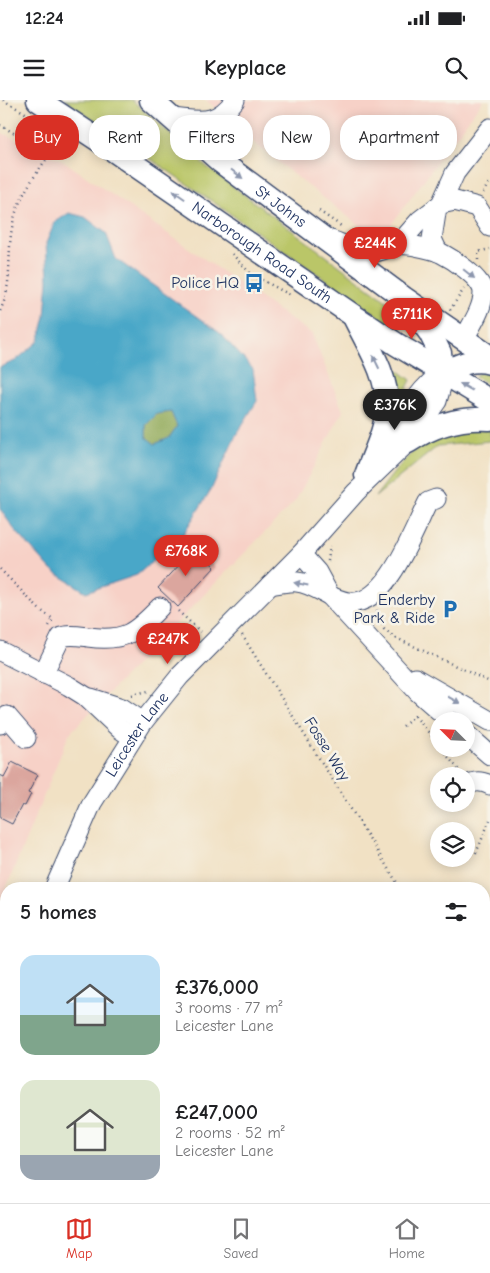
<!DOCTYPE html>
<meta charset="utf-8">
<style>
:root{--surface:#fff;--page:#f2f2f2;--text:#202124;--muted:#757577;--line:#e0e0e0;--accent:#d93025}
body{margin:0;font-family:"Comic Neue",sans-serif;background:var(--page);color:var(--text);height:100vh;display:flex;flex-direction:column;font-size:19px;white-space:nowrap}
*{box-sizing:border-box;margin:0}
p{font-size:16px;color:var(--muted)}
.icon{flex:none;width:28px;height:28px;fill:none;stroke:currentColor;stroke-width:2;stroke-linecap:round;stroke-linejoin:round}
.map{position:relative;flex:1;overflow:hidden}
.drawer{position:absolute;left:0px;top:782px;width:490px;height:321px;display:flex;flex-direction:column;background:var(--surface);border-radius:20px 20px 0 0;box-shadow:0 2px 12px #0003}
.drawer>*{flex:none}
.banner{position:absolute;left:15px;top:15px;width:460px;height:45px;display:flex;gap:10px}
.needle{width:32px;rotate:294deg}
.buttons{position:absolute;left:430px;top:612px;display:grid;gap:10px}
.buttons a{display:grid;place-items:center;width:45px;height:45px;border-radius:50%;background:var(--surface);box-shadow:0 2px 12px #0003;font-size:25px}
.price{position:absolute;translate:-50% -42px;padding:0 11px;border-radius:18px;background:var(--accent);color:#fff;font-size:16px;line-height:32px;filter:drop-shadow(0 1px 2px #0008)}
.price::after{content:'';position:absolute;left:50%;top:30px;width:15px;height:11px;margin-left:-8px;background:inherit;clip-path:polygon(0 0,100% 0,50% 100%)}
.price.active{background:#222;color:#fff}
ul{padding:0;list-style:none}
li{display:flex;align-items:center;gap:15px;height:125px;padding:0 20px}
li span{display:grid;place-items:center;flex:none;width:140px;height:100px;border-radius:15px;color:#555}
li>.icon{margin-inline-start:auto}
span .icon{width:60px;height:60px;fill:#fffc;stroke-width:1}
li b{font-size:21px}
h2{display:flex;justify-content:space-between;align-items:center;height:60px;padding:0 20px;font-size:21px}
.pill{padding:0 18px;border-radius:20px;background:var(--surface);box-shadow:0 2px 12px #0003;font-size:18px;line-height:45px}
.pill.active{background:var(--accent);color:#fff}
.status{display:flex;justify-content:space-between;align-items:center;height:35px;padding:0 25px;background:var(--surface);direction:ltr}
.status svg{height:14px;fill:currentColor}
header{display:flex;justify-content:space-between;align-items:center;height:65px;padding:0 20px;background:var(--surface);font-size:22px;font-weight:600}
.tab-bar{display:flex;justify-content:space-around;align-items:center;height:70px;border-top:1px solid var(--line);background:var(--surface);font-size:14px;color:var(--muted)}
.tab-bar a{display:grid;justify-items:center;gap:2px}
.tab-bar .active{color:var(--accent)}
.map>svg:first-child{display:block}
.built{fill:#f7d1c7}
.green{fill:#bac668;stroke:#6a7a63}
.forest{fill:#93ab5c;stroke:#576d5d}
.water{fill:#49a7c8;stroke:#326b93;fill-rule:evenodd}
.building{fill:#dba69e}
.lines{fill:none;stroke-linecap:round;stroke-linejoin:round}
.minor-casing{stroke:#3b4a6d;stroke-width:21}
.major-casing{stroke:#3b4a6d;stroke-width:25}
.path{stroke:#3b4a6d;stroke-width:2.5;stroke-dasharray:1 4;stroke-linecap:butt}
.minor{stroke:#fff;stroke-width:19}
.major{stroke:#fff;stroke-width:22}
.oneway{fill:#8d97ae}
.labels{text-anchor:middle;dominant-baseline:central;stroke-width:5;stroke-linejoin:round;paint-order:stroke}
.street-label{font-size:16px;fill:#1b2f5e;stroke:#f7f3e8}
.poi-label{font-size:16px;fill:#1b2f5e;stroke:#f7f3e8;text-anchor:end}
</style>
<div class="status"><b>12:24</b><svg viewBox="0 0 49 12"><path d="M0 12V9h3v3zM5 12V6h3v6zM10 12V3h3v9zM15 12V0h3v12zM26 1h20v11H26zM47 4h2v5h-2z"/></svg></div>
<header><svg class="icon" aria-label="menu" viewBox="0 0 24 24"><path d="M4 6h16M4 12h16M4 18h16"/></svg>Keyplace<svg class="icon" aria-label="search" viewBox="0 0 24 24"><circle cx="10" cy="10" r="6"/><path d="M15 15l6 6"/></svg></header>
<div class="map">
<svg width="490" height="1103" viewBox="0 0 490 1103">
<rect width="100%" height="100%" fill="#f7f3e8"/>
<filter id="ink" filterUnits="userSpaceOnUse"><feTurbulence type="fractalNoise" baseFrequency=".02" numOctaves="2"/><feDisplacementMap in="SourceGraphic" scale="10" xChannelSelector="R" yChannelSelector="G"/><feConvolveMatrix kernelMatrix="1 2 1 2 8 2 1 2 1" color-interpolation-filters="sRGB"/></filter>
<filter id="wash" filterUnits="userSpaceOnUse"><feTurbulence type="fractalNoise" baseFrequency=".0096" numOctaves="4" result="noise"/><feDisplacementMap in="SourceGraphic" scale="20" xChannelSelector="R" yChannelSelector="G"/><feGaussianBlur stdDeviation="1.12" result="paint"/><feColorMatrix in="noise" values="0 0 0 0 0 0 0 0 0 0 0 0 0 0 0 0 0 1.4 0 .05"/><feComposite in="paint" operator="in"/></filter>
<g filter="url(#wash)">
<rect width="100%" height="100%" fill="#f1e1c4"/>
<g class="built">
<path d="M206 0H483L379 141 265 52Z"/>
<path d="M0 32 65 62 312 234 343 311 296 400 69 634 0 803Z"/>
</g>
<g class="green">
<path d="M65 0H132L207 67 408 217 418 232 403 224 399 230Z"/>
<path d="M387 262 411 280 407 288 411 292 397 314Z"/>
<path d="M478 273 490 274V285L475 277Z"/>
<path d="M462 329 490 330V341L438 346 375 397C389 379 408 351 429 341 439 336 451 333 462 329Z"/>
</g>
<path class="forest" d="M171 312 177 326 169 338 155 344 146 337V325L157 314Z"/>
<path class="water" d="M69 113 85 117 106 133 116 159 220 233 253 269 257 301 236 335 212 388 182 436 137 475 86 492 51 470 14 429 0 409V267L15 261 39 241 45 216 48 180 46 143 55 122ZM171 312 177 326 169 338 155 344 146 337V325L157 314Z"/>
<g id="blocks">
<g class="building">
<path d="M195 448 215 467 178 507 158 488Z"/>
<path d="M12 662 38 675 28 693 31 694 25 706 22 705 12 724 0 718V675L4 677Z"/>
</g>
</g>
</g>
<g filter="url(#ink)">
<use href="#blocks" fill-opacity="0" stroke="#3b4a6d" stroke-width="1"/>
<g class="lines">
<g class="minor-casing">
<g id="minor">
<path d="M170 18C200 20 215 27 235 0"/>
<path d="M441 104 455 73 490 28"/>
<path d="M437 107 432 139 438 152"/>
<path d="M331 140C342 144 361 153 372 152 382 152 388 147 397 145 406 143 431 149 439 152 451 158 483 178 483 193 483 209 471 225 464 239"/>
<path d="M398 145 420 120 441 104 455 101 477 107 490 127"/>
<path d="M378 359C398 331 413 291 443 273"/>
<path d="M301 454 317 472 330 496 418 592 451 621"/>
<path d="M270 485C278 484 289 481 297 482 316 484 331 501 350 502 387 506 414 429 428 402L436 399"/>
<path d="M0 551 69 586 85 596 120 629 132 637"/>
<path d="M43 574 61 537C71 534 79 536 88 537 125 542 135 533 160 507"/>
<path d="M415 578 490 621"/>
<path d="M91 598 122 608 143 622"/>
<path d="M0 624 7 616 26 638"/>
<path d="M466 634 490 655"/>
<path d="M466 686C475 680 481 681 490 685"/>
<path id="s1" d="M54 789 92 703 143 622 180 576 301 454 356 392 408 342 437 301 441 287 443 273"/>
<path d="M0 933 6 915"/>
</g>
</g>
<g class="major-casing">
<g id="major">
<path id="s2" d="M38 0 100 41 354 216 396 244 490 301"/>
<path id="s3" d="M151 0 221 62 404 198 490 257"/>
<path d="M413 210 430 233 440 253 443 273"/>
<path d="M354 217C367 244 388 275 387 306 387 328 373 355 366 375"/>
<path d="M443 273C458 265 473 258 490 263"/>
<path d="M408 342C433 325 459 317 490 319"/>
</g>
</g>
<g class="path">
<path d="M3 0 27 14"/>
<path d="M0 25 50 54C33 78 17 99 12 128 7 156 13 185 0 211"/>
<path d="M221 31 227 37 234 49"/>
<path d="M483 93 490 81"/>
<path d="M319 111 341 126"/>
<path d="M232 154 251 174 292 196"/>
<path d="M478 160V152L490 149"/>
<path d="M450 210 464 189"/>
<path d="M328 461 330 446"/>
<path d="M0 469 39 509 53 519 49 526"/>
<path d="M377 510 384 529 394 537 490 582"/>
<path d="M178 511 202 533"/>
<path d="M242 535 401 789"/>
<path d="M132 595 148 591"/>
<path d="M415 616 439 645"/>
<path d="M403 626 418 613"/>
<path d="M442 649 461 673"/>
<path d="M476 753 490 720"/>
<path d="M0 874 6 860"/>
<path d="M484 986 490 995"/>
</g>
<use href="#minor" class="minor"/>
<use href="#major" class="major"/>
</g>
<defs><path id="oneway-solid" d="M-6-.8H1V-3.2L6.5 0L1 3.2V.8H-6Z" transform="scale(1.25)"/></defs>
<g class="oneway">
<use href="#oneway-solid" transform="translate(237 74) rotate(37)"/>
<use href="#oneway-solid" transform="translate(179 95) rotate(-145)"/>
<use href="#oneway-solid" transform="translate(469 174) rotate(39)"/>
<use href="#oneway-solid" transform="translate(376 262) rotate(-116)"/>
<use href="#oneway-solid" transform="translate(466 287) rotate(-150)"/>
<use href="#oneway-solid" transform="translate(301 484) rotate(-169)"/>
<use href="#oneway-solid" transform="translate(454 600) rotate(29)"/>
</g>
</g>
<defs>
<g id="bus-bare" transform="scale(1.5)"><path d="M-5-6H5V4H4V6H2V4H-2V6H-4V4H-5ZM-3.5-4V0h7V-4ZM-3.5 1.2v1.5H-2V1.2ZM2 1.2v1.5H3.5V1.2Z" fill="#1f6fb2" stroke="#f7f3e8" stroke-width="2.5" paint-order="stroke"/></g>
<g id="parking-bare" transform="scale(1.5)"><path d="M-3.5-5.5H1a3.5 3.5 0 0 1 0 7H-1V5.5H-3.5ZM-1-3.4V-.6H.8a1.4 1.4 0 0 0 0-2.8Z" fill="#1f6fb2" stroke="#f7f3e8" stroke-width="2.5" paint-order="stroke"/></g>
</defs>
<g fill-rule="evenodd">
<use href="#bus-bare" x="254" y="183"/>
<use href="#parking-bare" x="450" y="509"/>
</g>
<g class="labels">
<g class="street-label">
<text stroke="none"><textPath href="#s3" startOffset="168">St Johns</textPath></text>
<text stroke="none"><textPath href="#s2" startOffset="271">Narborough Road South</textPath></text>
<text stroke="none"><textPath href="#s1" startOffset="176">Leicester Lane</textPath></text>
<text transform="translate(327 649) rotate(58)">Fosse Way</text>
</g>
<g class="poi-label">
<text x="239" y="183">Police HQ</text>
<text x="435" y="500">Enderby<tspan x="435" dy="18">Park &amp; Ride</tspan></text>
</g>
</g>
</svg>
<div class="buttons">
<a><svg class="needle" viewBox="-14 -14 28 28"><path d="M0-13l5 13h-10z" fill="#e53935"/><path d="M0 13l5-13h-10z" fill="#757577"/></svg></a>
<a><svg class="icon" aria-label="locate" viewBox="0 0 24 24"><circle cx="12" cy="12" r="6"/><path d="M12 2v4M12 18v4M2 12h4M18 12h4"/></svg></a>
<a><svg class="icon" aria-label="layers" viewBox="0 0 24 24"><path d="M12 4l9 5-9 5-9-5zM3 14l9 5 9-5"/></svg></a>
</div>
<b class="price" style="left:375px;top:169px">£244K</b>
<b class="price" style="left:412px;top:240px">£711K</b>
<b class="price active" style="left:395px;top:331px">£376K</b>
<b class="price" style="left:186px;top:477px">£768K</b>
<b class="price" style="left:168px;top:565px">£247K</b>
<div class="banner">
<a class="pill active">Buy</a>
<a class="pill">Rent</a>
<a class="pill">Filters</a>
<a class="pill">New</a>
<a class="pill">Apartment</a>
</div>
<section class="drawer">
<h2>5 homes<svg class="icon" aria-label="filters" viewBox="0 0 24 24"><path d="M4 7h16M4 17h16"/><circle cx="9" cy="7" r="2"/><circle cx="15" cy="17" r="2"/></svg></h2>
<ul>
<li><span style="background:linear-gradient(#bfe0f5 60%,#7fa58c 0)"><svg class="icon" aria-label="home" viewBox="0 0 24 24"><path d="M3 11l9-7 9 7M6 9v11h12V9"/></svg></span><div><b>£376,000</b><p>3 rooms · 77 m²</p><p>Leicester Lane</p></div></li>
<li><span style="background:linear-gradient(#dfe7d0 75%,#9aa5b1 0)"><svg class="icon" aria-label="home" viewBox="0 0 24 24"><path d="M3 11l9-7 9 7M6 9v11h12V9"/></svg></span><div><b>£247,000</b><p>2 rooms · 52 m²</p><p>Leicester Lane</p></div></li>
</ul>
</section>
</div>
<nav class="tab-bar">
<a class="active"><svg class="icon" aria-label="map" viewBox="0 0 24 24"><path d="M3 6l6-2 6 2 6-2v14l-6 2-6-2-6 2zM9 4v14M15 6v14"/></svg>Map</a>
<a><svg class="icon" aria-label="saved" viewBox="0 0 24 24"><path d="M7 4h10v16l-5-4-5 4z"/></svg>Saved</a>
<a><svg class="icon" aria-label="home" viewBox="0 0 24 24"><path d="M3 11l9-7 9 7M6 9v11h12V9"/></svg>Home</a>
</nav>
